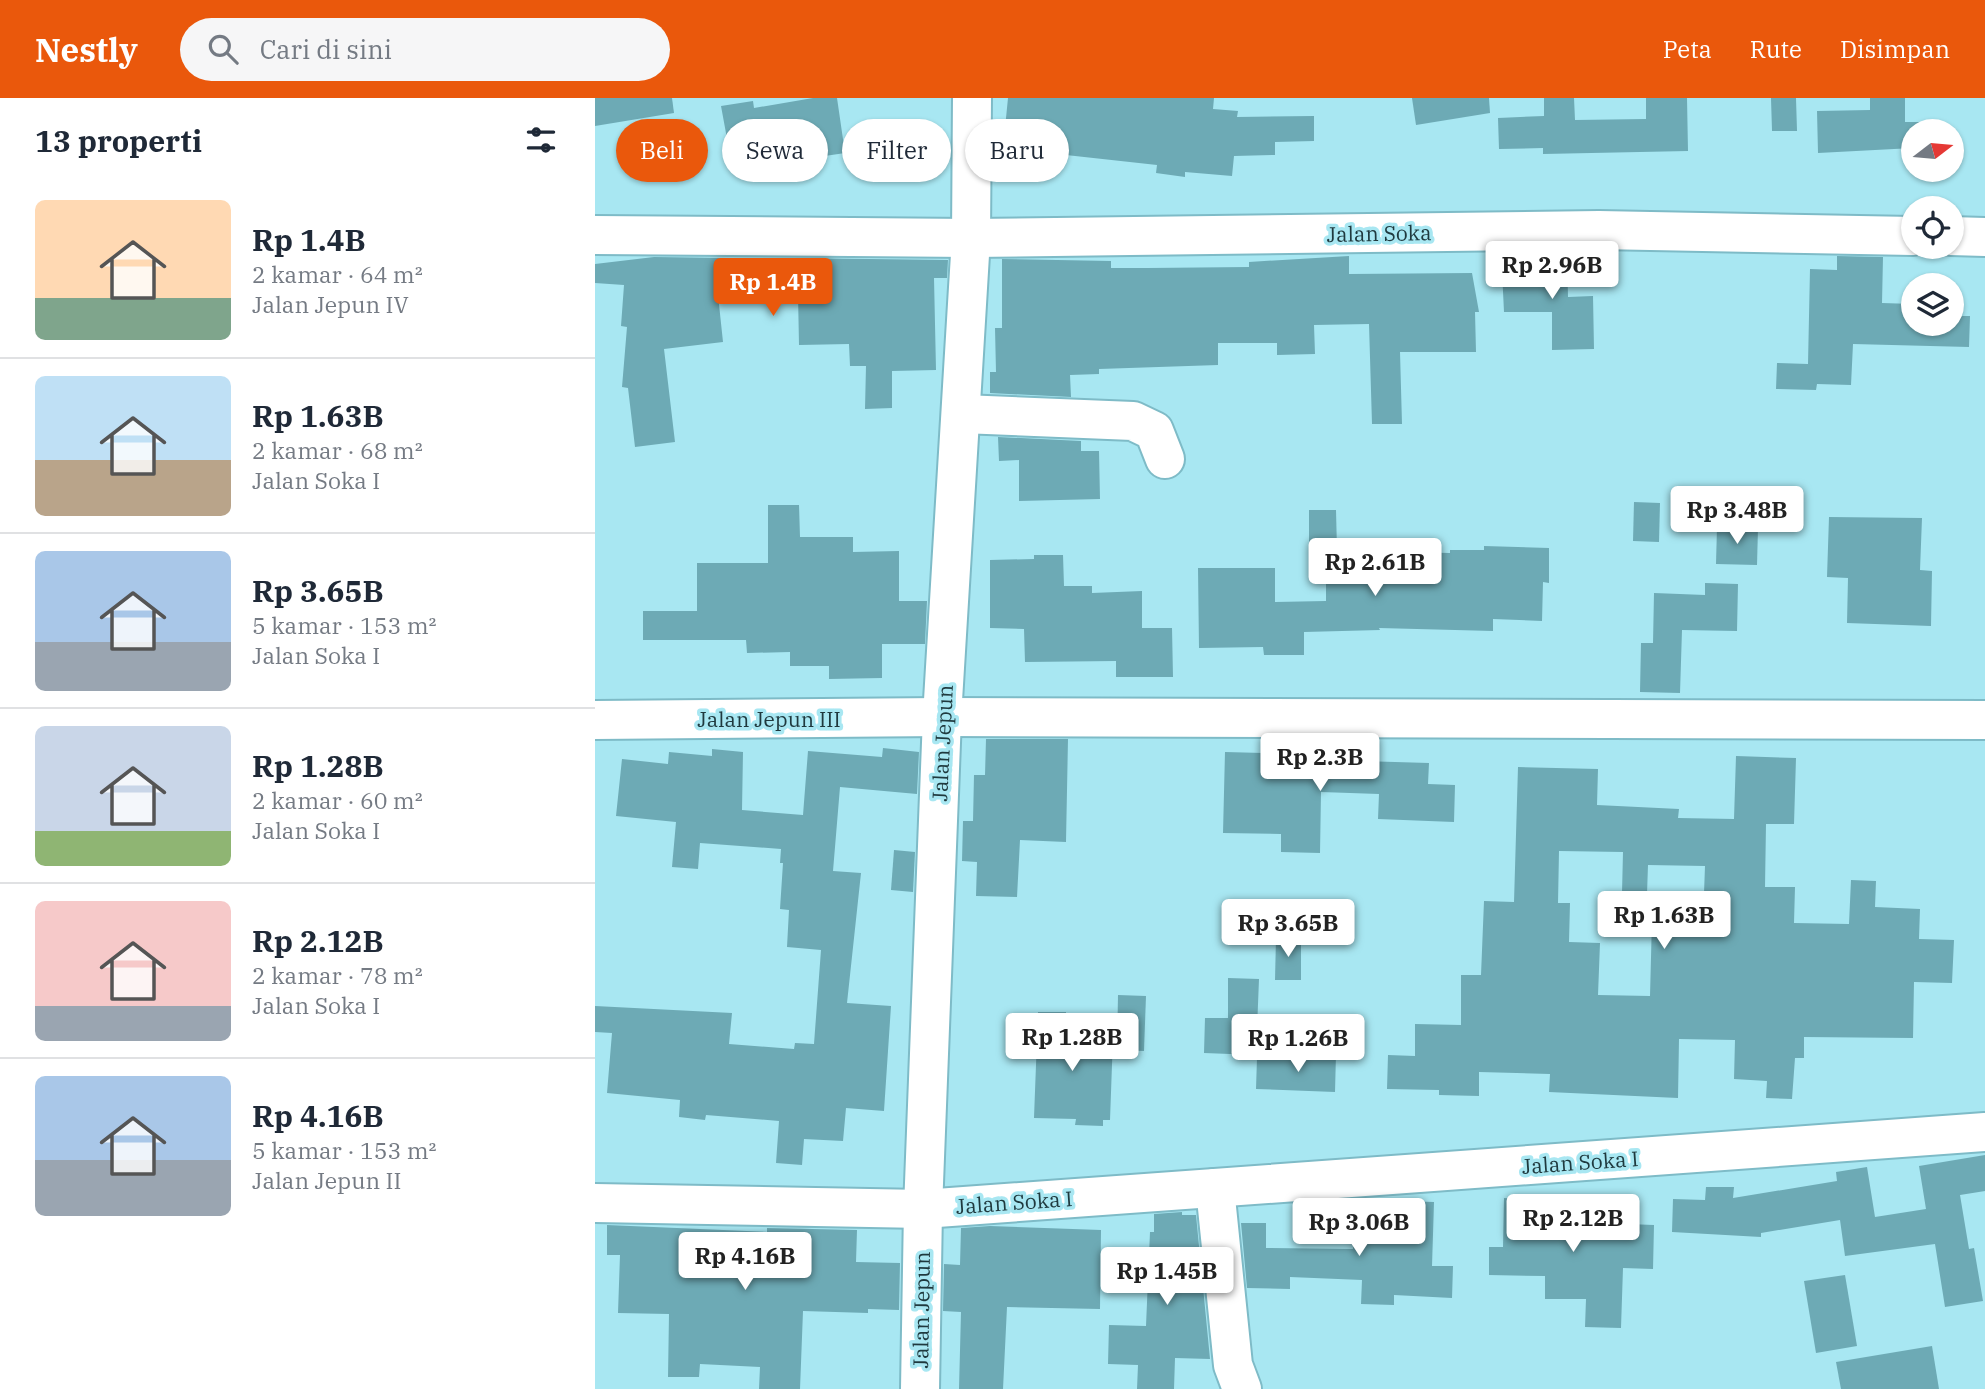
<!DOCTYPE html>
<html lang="id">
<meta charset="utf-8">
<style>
:root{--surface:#fff;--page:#f6f6f7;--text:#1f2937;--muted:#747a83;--line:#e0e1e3;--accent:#ea580c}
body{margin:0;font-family:"IBM Plex Serif",serif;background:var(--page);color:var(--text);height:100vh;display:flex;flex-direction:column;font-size:26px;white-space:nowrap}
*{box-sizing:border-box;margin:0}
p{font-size:23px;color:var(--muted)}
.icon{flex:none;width:38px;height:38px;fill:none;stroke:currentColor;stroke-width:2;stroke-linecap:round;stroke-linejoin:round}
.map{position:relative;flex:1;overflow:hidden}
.details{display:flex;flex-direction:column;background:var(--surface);width:595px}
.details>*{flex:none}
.guide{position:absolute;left:21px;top:21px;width:665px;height:63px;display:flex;gap:14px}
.needle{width:46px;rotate:74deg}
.buttons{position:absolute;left:1306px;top:21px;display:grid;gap:14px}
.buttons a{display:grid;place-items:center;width:63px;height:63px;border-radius:50%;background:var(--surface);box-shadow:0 2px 5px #0004;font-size:35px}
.price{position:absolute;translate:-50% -60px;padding:0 16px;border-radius:7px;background:#fff;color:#222;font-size:23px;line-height:46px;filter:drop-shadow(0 2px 4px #0008)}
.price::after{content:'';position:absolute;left:50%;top:42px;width:21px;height:16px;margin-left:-10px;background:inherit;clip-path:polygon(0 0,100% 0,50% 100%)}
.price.on{background:var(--accent);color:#fff}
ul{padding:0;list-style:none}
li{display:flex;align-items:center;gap:21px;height:175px;padding:0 35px}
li+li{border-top:2px solid var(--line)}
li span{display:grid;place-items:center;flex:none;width:196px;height:140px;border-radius:10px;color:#555}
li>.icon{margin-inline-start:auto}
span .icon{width:84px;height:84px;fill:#fffc;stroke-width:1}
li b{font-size:30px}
h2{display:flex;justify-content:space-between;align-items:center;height:84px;padding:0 35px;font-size:30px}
.chip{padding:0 24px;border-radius:32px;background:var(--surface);box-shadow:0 2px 5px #0004;font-size:24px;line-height:63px}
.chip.on{background:var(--accent);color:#fff}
header{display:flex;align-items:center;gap:42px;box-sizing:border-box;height:98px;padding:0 35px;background:var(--accent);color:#fff}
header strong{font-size:33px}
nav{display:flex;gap:38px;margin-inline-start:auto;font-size:24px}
.search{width:490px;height:63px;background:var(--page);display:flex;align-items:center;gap:18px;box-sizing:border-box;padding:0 24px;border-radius:38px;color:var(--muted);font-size:26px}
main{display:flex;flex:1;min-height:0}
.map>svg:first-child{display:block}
.building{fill:#6daab5;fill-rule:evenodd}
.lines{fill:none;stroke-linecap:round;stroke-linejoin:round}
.minor-casing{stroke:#7ebbc7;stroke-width:42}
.minor{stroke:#fff;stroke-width:38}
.labels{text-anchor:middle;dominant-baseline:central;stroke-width:7;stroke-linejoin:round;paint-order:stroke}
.street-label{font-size:21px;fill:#1f393e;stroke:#a8e7f2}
</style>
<header>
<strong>Nestly</strong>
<div class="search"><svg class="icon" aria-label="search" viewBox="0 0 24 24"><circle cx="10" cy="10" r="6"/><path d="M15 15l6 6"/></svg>Cari di sini</div>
<nav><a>Peta</a><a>Rute</a><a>Disimpan</a></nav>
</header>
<main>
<section class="details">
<h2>13 properti<svg class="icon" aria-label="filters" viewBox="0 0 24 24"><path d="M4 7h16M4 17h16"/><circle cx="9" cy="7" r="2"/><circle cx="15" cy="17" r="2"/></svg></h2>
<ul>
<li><span style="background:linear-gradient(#ffd9b3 70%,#7fa58c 0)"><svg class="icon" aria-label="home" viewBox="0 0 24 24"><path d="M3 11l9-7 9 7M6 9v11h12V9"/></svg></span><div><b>Rp 1.4B</b><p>2 kamar · 64 m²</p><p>Jalan Jepun IV</p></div></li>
<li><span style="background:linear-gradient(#bfe0f5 60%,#b9a48a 0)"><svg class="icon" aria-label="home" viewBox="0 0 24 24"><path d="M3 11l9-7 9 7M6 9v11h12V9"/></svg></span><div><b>Rp 1.63B</b><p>2 kamar · 68 m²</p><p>Jalan Soka I</p></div></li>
<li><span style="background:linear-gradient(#a9c7e8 65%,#9aa5b1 0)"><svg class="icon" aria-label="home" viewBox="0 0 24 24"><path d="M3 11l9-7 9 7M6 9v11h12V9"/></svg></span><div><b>Rp 3.65B</b><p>5 kamar · 153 m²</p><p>Jalan Soka I</p></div></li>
<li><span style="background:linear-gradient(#c9d6e8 75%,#8fb573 0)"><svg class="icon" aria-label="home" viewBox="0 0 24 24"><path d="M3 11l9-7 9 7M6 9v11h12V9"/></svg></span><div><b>Rp 1.28B</b><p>2 kamar · 60 m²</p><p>Jalan Soka I</p></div></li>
<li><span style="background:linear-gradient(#f6c9c9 75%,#9aa5b1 0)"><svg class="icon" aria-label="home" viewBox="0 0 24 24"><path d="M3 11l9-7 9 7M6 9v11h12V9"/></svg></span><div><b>Rp 2.12B</b><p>2 kamar · 78 m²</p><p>Jalan Soka I</p></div></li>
<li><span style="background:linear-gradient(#a9c7e8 60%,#9aa5b1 0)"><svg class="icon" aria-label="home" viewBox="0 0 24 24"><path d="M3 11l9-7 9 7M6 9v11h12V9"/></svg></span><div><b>Rp 4.16B</b><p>5 kamar · 153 m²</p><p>Jalan Jepun II</p></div></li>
</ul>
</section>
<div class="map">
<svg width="1390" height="1291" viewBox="0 0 1390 1291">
<rect width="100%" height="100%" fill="#a8e7f2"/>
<g class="building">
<path d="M0 0H77L79 15 0 28Z"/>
<path d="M218 0H242L250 55 223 59 220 41 173 49 171 40 133 46 126 8 158 3 159 10Z"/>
<path d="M413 0H619L618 11 643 13 642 19 719 18V43L680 44V57L639 58 637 78 590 74V79L561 75 562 67 408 50Z"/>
<path d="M817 0H894L895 15 821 27Z"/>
<path d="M949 0H979L980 22 1051 21V0H1092L1093 53 948 56V50L904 51 903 20 949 18Z"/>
<path d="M1176 0H1201L1202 33H1177Z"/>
<path d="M1275 0H1310V24H1340V33H1318V50L1223 55 1222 13 1275 12Z"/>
<path d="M938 156H972L973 199 998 198 999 251 957 252V214H909L907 173 938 172Z"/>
<path d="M754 158V176L877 175 884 214H880L881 254H805L807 326H777L774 226 719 227 720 256 682 257V245H623V267L504 271V276L475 277 476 299 395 295V274H401L400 230H407V161L516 163V170H553L654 169V164Z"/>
<path d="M1242 158 1288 159 1287 205 1318 206V226H1356V207H1364L1363 218H1375L1374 249 1258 246 1256 287 1222 286 1221 292 1181 291 1182 265 1213 266 1215 171 1242 172Z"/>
<path d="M59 159 131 160 132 166H195V160L353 162 352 180H339L341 272 297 273V310L270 311 271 268H255L254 246 204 247 203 196 123 197 128 244 69 251 80 344 40 349 33 290 27 289 32 229 26 228 29 187 0 185V166Z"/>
<path d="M403 339 486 343V353H504L505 401 424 403V362L404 363Z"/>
<path d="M1039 404 1065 405 1064 444 1038 443Z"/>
<path d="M173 407H204L205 439H258V454L304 453V503H332L330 546H287V580L234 581V568H195V554L152 555 151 542H48V513H102V465H173Z"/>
<path d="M714 412H741L742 452H714Z"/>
<path d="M1234 419 1327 420 1325 472 1337 473 1336 528 1252 525 1253 480 1232 479Z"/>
<path d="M1122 429 1163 430 1162 467 1121 466Z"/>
<path d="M889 448 954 450V485L948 484 947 523 898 521V533L784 530 785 532 709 534V557H669L668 549 604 550 603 470H680V504L731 503V464H806V454L855 455V452H889Z"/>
<path d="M439 457H468L469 488H497V495L547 493V530H577L578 579H521V563L430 564 429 531 395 530V462L439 461Z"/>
<path d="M1110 485 1143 486 1142 533 1087 532 1085 595 1045 594 1046 545H1058L1059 495 1110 497Z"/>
<path d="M391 641H473L471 744 425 742 422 799 381 798 382 764 367 763 368 723H378L379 677H390Z"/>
<path d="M668 642H709L708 667 765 669 766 663 834 665 833 686 860 687 859 724 783 721 784 696 726 694 725 755 686 754V736L628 735 630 654 668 655Z"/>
<path d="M288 650 324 654 322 696 245 689 238 773 266 775 252 905 296 908 289 1013 251 1010 248 1043 209 1041 207 1067 181 1065 184 1023 111 1017 110 1022 84 1019 85 1002 12 995 17 935 0 934V908L137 915 134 946 199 951 200 945 219 946 226 852 192 849 194 812 185 811 188 765H185L186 751 105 745 103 771 77 769 81 724 21 718 27 661 73 666 74 654 117 658V651L148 654 147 712 208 717 213 653 287 659Z"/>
<path d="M1141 658 1201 660 1199 726H1171L1170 789H1200L1199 825 1254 826 1256 782 1281 783 1280 809 1325 811 1324 841 1359 842 1357 885 1319 884 1318 940 1209 939V960H1200L1197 1001 1171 1000 1172 983 1139 981 1140 942 1084 941 1083 1000 954 994 955 976 884 974V998L844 997V992L792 991 793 957 820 958V926L866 927V877H886L889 803 919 804 923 669 1003 671 1002 707 1084 711 1083 720 1139 721ZM964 753 1028 754 1027 795 1052 796 1053 767 1110 768 1108 823 1057 821 1055 898 1003 897 1005 845 974 844 975 805H963Z"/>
<path d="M299 752 320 754 318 794 296 792Z"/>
<path d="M681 840 706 841V882H680Z"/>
<path d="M633 880 664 881 661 957 609 955 610 920H633Z"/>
<path d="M523 897 551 898 549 953 522 952Z"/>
<path d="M443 914H471V937L518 939 515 1022H508V1028L480 1027 481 1021 439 1020Z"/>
<path d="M713 955 741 956 740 994 661 991 662 960 713 961Z"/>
<path d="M1390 1057V1093L1365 1097 1374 1151 1379 1150 1388 1203 1350 1209 1340 1146 1250 1158 1245 1122 1166 1135V1139L1077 1134 1078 1101 1110 1102 1111 1089H1139L1138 1100 1242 1083 1241 1074 1272 1069 1280 1119 1331 1111 1324 1068Z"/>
<path d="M909 1100 1006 1108V1125L1059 1127 1058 1171 1028 1170 1026 1230 990 1229 991 1201H950V1178L894 1177V1149H908Z"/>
<path d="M807 1103 839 1104 837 1168H858L857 1200 799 1197V1207L766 1206 767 1182 695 1179V1191L652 1190 646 1125H671V1150L758 1151 759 1118 807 1119Z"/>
<path d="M587 1114V1117H601L615 1261 580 1260 579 1291H542L543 1267 513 1266 514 1227 551 1228 555 1134H559V1116Z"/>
<path d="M12 1127 172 1134V1130L262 1132 261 1164 305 1165 304 1212 273 1211V1215L208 1213 205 1291H164L165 1269 105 1266 104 1279H73L74 1216 23 1215 25 1157H12Z"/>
<path d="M395 1128 506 1132 505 1211 412 1209 408 1291H364L366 1214 348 1213 349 1166 365 1167 366 1130Z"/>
<path d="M1250 1177 1262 1248 1221 1255 1209 1183Z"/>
<path d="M1337 1248 1344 1291H1246L1241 1264Z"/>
</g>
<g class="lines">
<g class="minor-casing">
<g id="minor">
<path d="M0 137 376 140 1004 132 1318 138"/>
<path d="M1356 138 1390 139"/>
<path d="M367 316 538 323 559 333 570 361"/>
<path d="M0 622 347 619 1390 622"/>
<path d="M620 1090 638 1267 647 1291"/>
<path d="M0 1105 328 1111 1390 1034"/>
<path d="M325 1291 328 1111 347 619 376 140 377 0"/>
</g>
</g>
<use href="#minor" class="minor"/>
</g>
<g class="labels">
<g class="street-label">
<text transform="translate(784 135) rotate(-1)">Jalan Soka</text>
<text x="174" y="621">Jalan Jepun III</text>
<text transform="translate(347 645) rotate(-87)">Jalan Jepun</text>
<text transform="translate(985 1064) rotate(-4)">Jalan Soka I</text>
<text transform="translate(419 1104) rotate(-4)">Jalan Soka I</text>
<text transform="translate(326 1212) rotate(-89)">Jalan Jepun</text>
</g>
</g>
</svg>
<div class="buttons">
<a><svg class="needle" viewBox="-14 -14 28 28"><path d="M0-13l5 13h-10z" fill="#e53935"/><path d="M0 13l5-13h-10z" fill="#747a83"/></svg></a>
<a><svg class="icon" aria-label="locate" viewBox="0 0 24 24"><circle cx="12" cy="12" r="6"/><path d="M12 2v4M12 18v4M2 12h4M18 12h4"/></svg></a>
<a><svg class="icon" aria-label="layers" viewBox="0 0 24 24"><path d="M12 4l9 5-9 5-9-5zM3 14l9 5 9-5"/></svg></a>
</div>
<b class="price" style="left:957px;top:203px">Rp 2.96B</b>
<b class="price on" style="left:178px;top:220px">Rp 1.4B</b>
<b class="price" style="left:1142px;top:448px">Rp 3.48B</b>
<b class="price" style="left:780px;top:500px">Rp 2.61B</b>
<b class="price" style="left:725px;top:695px">Rp 2.3B</b>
<b class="price" style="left:1069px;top:853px">Rp 1.63B</b>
<b class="price" style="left:693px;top:861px">Rp 3.65B</b>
<b class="price" style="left:477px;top:975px">Rp 1.28B</b>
<b class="price" style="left:703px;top:976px">Rp 1.26B</b>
<b class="price" style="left:978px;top:1156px">Rp 2.12B</b>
<b class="price" style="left:764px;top:1160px">Rp 3.06B</b>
<b class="price" style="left:150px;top:1194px">Rp 4.16B</b>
<b class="price" style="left:572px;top:1209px">Rp 1.45B</b>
<div class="guide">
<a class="chip on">Beli</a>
<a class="chip">Sewa</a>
<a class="chip">Filter</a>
<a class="chip">Baru</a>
</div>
</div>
</main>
